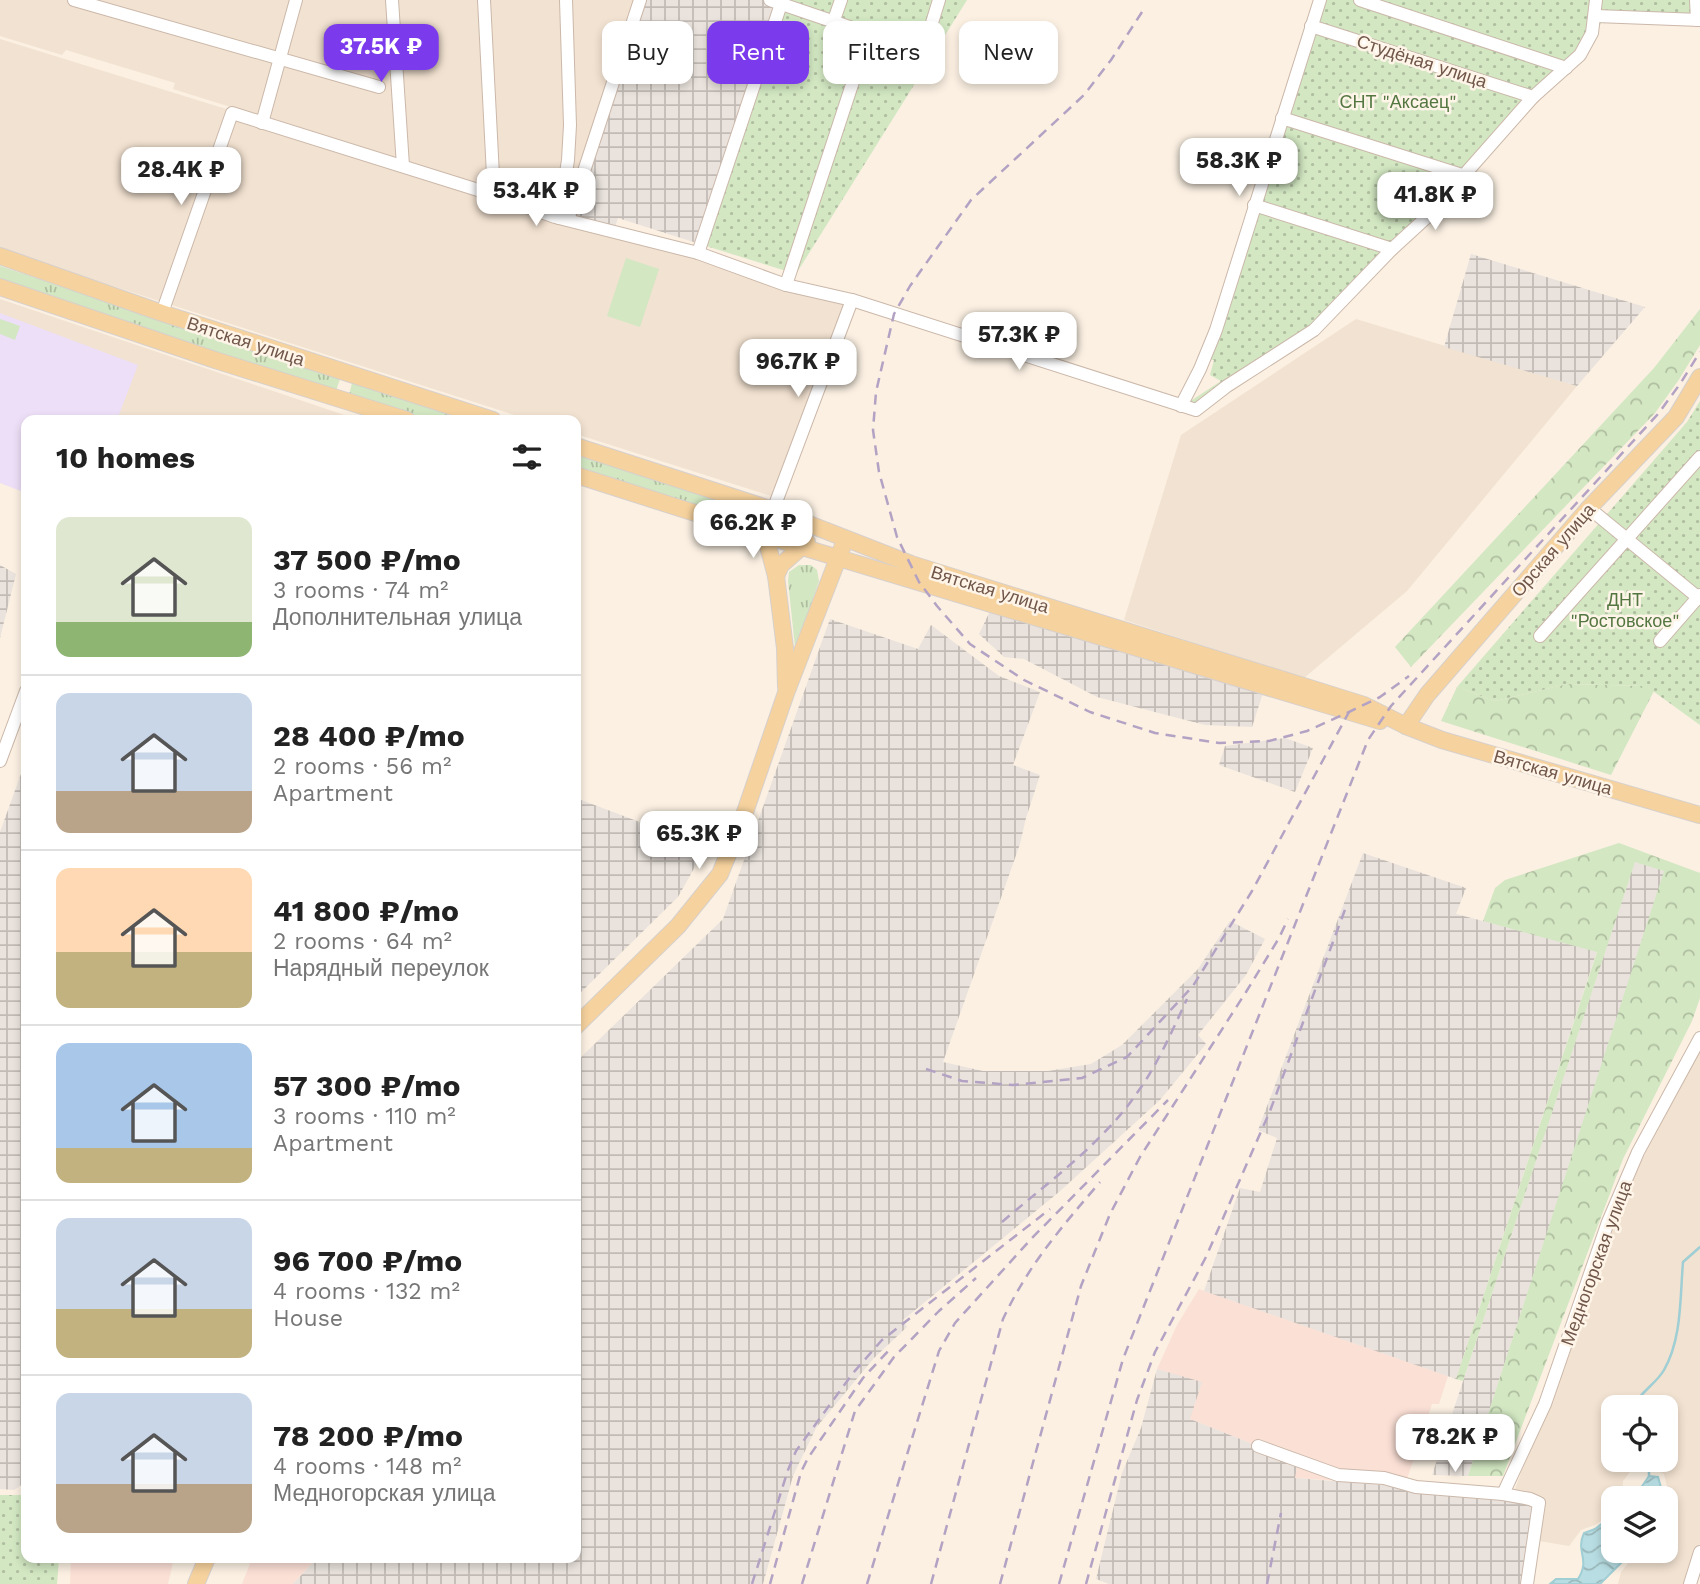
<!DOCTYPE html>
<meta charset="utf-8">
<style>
:root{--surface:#fff;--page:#f6f6f6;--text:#222;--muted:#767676;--line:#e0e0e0;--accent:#7c3aed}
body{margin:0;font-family:"Work Sans",sans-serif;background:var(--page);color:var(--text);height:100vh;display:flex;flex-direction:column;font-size:26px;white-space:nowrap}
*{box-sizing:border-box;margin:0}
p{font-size:23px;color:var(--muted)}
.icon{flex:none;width:38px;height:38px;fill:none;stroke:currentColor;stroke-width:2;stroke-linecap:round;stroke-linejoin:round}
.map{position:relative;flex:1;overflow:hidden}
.panel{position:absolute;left:21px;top:415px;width:560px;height:1148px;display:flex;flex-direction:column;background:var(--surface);border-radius:14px;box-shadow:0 4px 10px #0003}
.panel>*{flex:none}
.guide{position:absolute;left:602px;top:21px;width:665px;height:63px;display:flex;gap:14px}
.controls{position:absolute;left:1601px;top:1395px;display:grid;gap:14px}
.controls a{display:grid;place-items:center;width:77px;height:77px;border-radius:14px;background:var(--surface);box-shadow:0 4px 10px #0003;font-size:35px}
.price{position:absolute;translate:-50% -60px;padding:0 16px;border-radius:14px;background:#fff;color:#222;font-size:23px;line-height:46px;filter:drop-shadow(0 2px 4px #0008)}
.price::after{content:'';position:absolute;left:50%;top:42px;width:21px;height:16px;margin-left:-10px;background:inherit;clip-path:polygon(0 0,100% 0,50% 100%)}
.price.selected{background:var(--accent);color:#fff}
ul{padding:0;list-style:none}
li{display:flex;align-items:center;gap:21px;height:175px;padding:0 35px}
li+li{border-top:2px solid var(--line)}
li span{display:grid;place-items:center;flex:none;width:196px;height:140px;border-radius:14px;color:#555}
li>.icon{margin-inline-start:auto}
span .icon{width:84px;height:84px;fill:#fffc;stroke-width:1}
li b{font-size:30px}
h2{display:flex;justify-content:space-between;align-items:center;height:84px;padding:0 35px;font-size:30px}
.tag{padding:0 24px;border-radius:14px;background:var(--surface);box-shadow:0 4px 10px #0003;font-size:24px;line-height:63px}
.tag.selected{background:var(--accent);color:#fff}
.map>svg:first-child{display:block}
.residential{fill:#f2e2d1;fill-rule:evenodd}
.commercial{fill:#fbe0d6}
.industrial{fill:url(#industrial-grid)}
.education{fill:#eddff7}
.grass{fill:url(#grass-tufts)}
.forest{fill:url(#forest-crowns)}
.park{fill:url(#park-dots)}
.pitch{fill:#d2e7c2}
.water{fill:url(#water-waves);stroke:#9fced4;stroke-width:2}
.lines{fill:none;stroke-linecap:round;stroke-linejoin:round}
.stream{stroke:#9fced4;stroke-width:2.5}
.minor-casing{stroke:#cbb8aa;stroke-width:14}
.major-casing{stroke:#d7d0cc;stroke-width:18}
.minor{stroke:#fff;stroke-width:12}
.major{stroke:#f6d29e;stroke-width:16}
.rail{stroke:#b3a2c3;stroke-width:2.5;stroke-dasharray:10 7;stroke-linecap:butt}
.labels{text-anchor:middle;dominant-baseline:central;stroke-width:5;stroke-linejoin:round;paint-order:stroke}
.street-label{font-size:18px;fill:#71574a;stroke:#fef5e8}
.park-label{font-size:18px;fill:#547742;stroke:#fef5e8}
</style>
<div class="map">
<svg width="1700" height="1584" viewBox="0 0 1700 1584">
<defs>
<pattern id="industrial-grid" width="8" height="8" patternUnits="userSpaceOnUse" patternTransform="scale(1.75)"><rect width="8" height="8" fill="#eae3dd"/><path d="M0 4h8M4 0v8" fill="none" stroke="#c2bbb5"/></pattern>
<pattern id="grass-tufts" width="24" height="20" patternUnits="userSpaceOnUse" patternTransform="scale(1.75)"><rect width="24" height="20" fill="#d2e7c2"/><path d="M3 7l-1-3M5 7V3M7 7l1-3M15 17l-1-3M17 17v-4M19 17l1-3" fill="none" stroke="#afbea0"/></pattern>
<pattern id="forest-crowns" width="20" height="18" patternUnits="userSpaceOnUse" patternTransform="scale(1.75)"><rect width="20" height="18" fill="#d2e7c2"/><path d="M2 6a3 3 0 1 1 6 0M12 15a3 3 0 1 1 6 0" fill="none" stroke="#afbea0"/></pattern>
<pattern id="park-dots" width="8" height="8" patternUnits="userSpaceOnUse" patternTransform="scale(1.75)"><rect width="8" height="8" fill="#d2e7c2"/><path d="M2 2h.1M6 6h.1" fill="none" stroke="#afbea0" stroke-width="1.8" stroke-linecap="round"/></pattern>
<pattern id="water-waves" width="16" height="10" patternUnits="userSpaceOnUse" patternTransform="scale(1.75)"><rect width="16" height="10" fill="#b8dee3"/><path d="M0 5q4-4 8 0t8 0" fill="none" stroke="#9ab7ba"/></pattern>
</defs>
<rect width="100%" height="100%" fill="#fbf0e2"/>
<g class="residential">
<path d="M0 0H646L572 214 173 89 175 83 66 50 62 55 0 36Z"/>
<path d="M0 39 855 304 784 500 576 434V420H530L0 250Z"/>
<path d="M0 299 359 420H26L0 476Z"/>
<path d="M1356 319 1577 386 1407 591 1304 678 1124 620 1181 435Z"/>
<path d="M1700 1051V1544L1687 1584H1618L1621 1572 1638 1551 1666 1550V1504L1669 1495 1664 1474 1651 1468 1630 1472 1623 1481 1622 1498H1614L1613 1513 1595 1525 1581 1530 1569 1546 1539 1541 1544 1497 1515 1489 1613 1224 1644 1156ZM1614 1407H1666V1460H1614Z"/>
</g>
<g class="commercial">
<path d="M1199 1289 1448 1376 1439 1404H1432L1405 1485 1294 1478 1297 1462 1190 1419 1157 1369 1177 1325Z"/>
<path d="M71 1558H174L168 1584H70Z"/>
<path d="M252 1558H317L293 1584H242Z"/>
</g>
<g class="industrial">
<path d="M646 0H773L783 3 703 245 618 218 615 227 572 214Z"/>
<path d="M1471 254 1645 307 1577 386 1444 347Z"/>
<path d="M0 565 16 574 0 638Z"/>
<path d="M991 609 1263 693 1252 727 1205 725 1097 697 1024 659 1004 657 979 634Z"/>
<path d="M830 619 918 649 931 625 999 676 1040 692 1013 765 1040 775 1026 818 1020 844 943 1062 983 1071H1048L1091 1064 1122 1045 1198 969 1230 921 1265 939 1246 975 1198 1035 1206 1044 1160 1100 1059 1192 903 1320 907 1327 874 1358 816 1428 793 1476 763 1584H293L317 1558H576V1062L723 919Z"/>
<path d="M1285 738 1313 748 1295 792 1219 765 1225 746Z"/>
<path d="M26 760V1482L14 1490 0 1489V832Z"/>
<path d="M576 798 706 847 678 897 576 997Z"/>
<path d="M1363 853 1466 888 1456 914 1597 951 1456 1379 1204 1291 1240 1188 1260 1192 1277 1138 1258 1130Z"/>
<path d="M1635 861 1665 871 1468 1476 1432 1475Z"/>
<path d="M1157 1369 1202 1382 1190 1419 1298 1462 1295 1478 1533 1497 1539 1515 1525 1584H1109L1096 1579 1122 1473 1141 1428Z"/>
</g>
<path class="education" d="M0 313 138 365 117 420H26V493L0 483Z"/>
<g class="grass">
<path d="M0 266 340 379 336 391 153 332 0 279Z"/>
<path d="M352 383 469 420H428L349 395Z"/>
<path d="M576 453 765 514 762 525H756L576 467Z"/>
<path d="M799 565H811L817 570 819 581 797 647H795L788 581 789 572Z"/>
</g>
<g class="forest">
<path d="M1700 309V345L1678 381 1655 413 1411 667 1395 647 1654 368Z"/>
<path d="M1567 684 1646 686 1654 691 1611 775 1441 721 1457 687 1495 701Z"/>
<path d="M1619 843 1700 873V998L1692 1021 1623 1159 1503 1476H1468L1664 871 1635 862 1463 1381 1456 1379 1597 952 1483 921 1495 888 1505 880Z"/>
</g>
<g class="park">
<path d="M773 0H967L796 274 703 245 783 4Z"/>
<path d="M1325 0H1700V18H1604L1584 54 1463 176 1341 307 1196 408 1186 404 1221 381 1210 375 1214 360 1207 359Z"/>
<path d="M1700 401V725L1646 686 1567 684 1495 701 1457 687 1687 422Z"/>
<path d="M0 1495H26V1558H59L57 1584H0Z"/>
</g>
<g class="pitch">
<path d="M626 258 659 269 640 327 607 316Z"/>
<path d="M0 319 20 326 15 340 0 334Z"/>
</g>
<g class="water">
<path d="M1649 1476 1658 1477 1664 1498H1634Z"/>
<path d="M1613 1515 1614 1550 1632 1551 1631 1553 1600 1584H1550L1556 1579H1578C1591 1558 1575 1553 1584 1533L1595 1529Z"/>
</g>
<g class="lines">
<g class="stream">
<path d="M1633 1407C1640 1392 1656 1384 1664 1370 1682 1339 1680 1297 1683 1262L1700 1247"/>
<path d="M1643 1460 1649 1468V1476"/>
</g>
<g class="minor-casing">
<g id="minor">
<path d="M74 0 379 87"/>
<path d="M392 0 403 166"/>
<path d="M484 0 494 195"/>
<path d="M770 0 923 52 939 0"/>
<path d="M1360 0 1566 68"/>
<path d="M1696 0 1697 20"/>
<path d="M1596 16 1700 20"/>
<path d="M834 20 841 0"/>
<path d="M1311 26 1533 97"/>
<path d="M1282 118 1462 175"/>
<path d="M262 123 296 0"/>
<path d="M1254 205 1392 249"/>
<path d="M559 218 568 160 570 125 566 0"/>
<path d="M568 220 640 0"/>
<path d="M698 253 781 4"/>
<path d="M786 285 869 33"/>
<path d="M162 313 232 113 494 195 555 217 698 253 786 285 852 300 1196 410 1227 386 1314 330 1392 249 1427 217 1533 97 1580 55 1592 33 1596 0"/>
<path d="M1181 406 1200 369 1216 330 1320 0"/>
<path d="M1589 508 1700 599"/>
<path d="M773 510 852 300"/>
<path d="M1540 636 1700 457"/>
<path d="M1660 641 1700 595"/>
<path d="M0 761 26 691"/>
<path d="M1258 1446 1338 1475 1384 1478 1416 1487 1503 1494 1530 1499 1539 1503 1527 1584"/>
<path d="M1503 1494 1545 1404 1608 1222 1638 1152 1700 1038"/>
<path d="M1690 1584 1700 1552"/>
</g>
</g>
<g class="major-casing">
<g id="major">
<path d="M0 256 162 313 493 420"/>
<path d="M0 287 215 360 407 420"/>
<path d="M576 446 773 510 911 564 1364 705 1406 726 1442 740 1700 815"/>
<path d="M576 475 802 547 1380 721"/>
<path d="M773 510 765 535 776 576 785 648 786 687"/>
<path d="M776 576 781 565 807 542"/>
<path d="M1406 726 1427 695 1589 508 1676 417 1700 377"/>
<path d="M576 1026 678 926 720 874 743 818 786 693 842 548"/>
<path d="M196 1584 207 1558"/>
</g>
</g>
<use href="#minor" class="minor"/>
<use href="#major" class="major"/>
<g class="rail">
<path d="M1142 12 1111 60 1084 95 971 200 910 286 894 314 876 392 873 430 879 472 897 537 919 582 937 606 970 644 1024 680 1090 712 1155 733 1219 743 1269 741 1307 731 1349 712 1380 697 1409 676"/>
<path d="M926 1069 962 1081 1013 1085 1082 1078 1127 1057 1193 986 1252 891 1349 712"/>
<path d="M1002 1222C1047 1183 1103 1143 1137 1093 1158 1064 1172 1031 1187 999"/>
<path d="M752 1584 788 1470 796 1451 853 1373 882 1340 1050 1209"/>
<path d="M770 1584 801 1472 808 1458 863 1378 892 1347"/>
<path d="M802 1584 855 1411 894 1357 939 1311 976 1278"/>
<path d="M867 1584 939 1351 955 1323 1032 1238 1168 1100"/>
<path d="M931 1584 1003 1319C1029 1264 1061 1228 1100 1182"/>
<path d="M1000 1584 1081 1286 1110 1214 1140 1157 1246 992 1279 938 1288 919"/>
<path d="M1059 1584 1123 1359 1368 740 1391 706 1658 414 1680 384 1700 352"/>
<path d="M1086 1584 1137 1400 1155 1352 1206 1257 1270 1111 1346 907"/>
<path d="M1267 1584 1281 1513"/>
</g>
</g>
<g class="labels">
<g class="street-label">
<text transform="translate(1422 61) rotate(18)">Студёная улица</text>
<text transform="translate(246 341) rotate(18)">Вятская улица</text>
<text transform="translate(1553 550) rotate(-49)">Орская улица</text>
<text transform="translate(990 589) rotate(17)">Вятская улица</text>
<text transform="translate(1553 772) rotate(16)">Вятская улица</text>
<text transform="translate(1596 1263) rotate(-70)">Медногорская улица</text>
</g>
<g class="park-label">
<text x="1398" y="101">СНТ "Аксаец"</text>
<text x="1625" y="599">ДНТ<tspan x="1625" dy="21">"Ростовское"</tspan></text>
</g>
</g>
</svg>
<div class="controls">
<a><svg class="icon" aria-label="locate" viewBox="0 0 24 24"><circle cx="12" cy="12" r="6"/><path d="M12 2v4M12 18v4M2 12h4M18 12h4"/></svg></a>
<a><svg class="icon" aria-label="layers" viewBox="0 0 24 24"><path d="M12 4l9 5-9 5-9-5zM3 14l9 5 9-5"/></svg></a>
</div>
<b class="price selected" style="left:381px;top:84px">37.5K ₽</b>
<b class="price" style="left:1239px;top:198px">58.3K ₽</b>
<b class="price" style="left:181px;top:207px">28.4K ₽</b>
<b class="price" style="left:536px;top:228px">53.4K ₽</b>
<b class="price" style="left:1435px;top:232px">41.8K ₽</b>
<b class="price" style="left:1019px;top:372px">57.3K ₽</b>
<b class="price" style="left:798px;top:399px">96.7K ₽</b>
<b class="price" style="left:753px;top:560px">66.2K ₽</b>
<b class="price" style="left:699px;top:871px">65.3K ₽</b>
<b class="price" style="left:1455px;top:1474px">78.2K ₽</b>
<div class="guide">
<a class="tag">Buy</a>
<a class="tag selected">Rent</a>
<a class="tag">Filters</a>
<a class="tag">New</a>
</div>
<section class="panel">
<h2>10 homes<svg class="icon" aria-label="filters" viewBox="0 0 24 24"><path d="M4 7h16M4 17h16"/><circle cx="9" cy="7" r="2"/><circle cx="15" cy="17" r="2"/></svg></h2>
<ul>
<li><span style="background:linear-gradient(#dfe7d0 75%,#8fb573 0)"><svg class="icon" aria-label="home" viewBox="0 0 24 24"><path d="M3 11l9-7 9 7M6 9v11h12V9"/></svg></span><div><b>37 500 ₽/mo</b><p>3 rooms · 74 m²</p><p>Дополнительная улица</p></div></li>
<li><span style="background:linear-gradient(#c9d6e8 70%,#b9a48a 0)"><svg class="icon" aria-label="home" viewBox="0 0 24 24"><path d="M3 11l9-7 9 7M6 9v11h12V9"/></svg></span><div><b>28 400 ₽/mo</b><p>2 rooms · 56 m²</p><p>Apartment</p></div></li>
<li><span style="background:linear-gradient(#ffd9b3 60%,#c2b280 0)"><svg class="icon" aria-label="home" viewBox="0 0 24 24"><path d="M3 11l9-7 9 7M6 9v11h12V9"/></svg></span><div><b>41 800 ₽/mo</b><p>2 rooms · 64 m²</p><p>Нарядный переулок</p></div></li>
<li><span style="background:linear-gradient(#a9c7e8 75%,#c2b280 0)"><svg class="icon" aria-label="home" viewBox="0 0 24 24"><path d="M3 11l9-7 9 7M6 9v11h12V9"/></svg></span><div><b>57 300 ₽/mo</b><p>3 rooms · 110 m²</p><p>Apartment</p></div></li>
<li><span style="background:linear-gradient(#c9d6e8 65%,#c2b280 0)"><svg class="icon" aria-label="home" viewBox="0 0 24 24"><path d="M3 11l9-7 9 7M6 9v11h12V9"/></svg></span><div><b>96 700 ₽/mo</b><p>4 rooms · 132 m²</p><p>House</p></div></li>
<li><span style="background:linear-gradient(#c9d6e8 65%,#b9a48a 0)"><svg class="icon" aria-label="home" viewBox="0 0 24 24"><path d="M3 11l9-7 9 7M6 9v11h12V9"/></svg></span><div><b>78 200 ₽/mo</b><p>4 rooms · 148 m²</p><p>Медногорская улица</p></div></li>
</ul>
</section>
</div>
